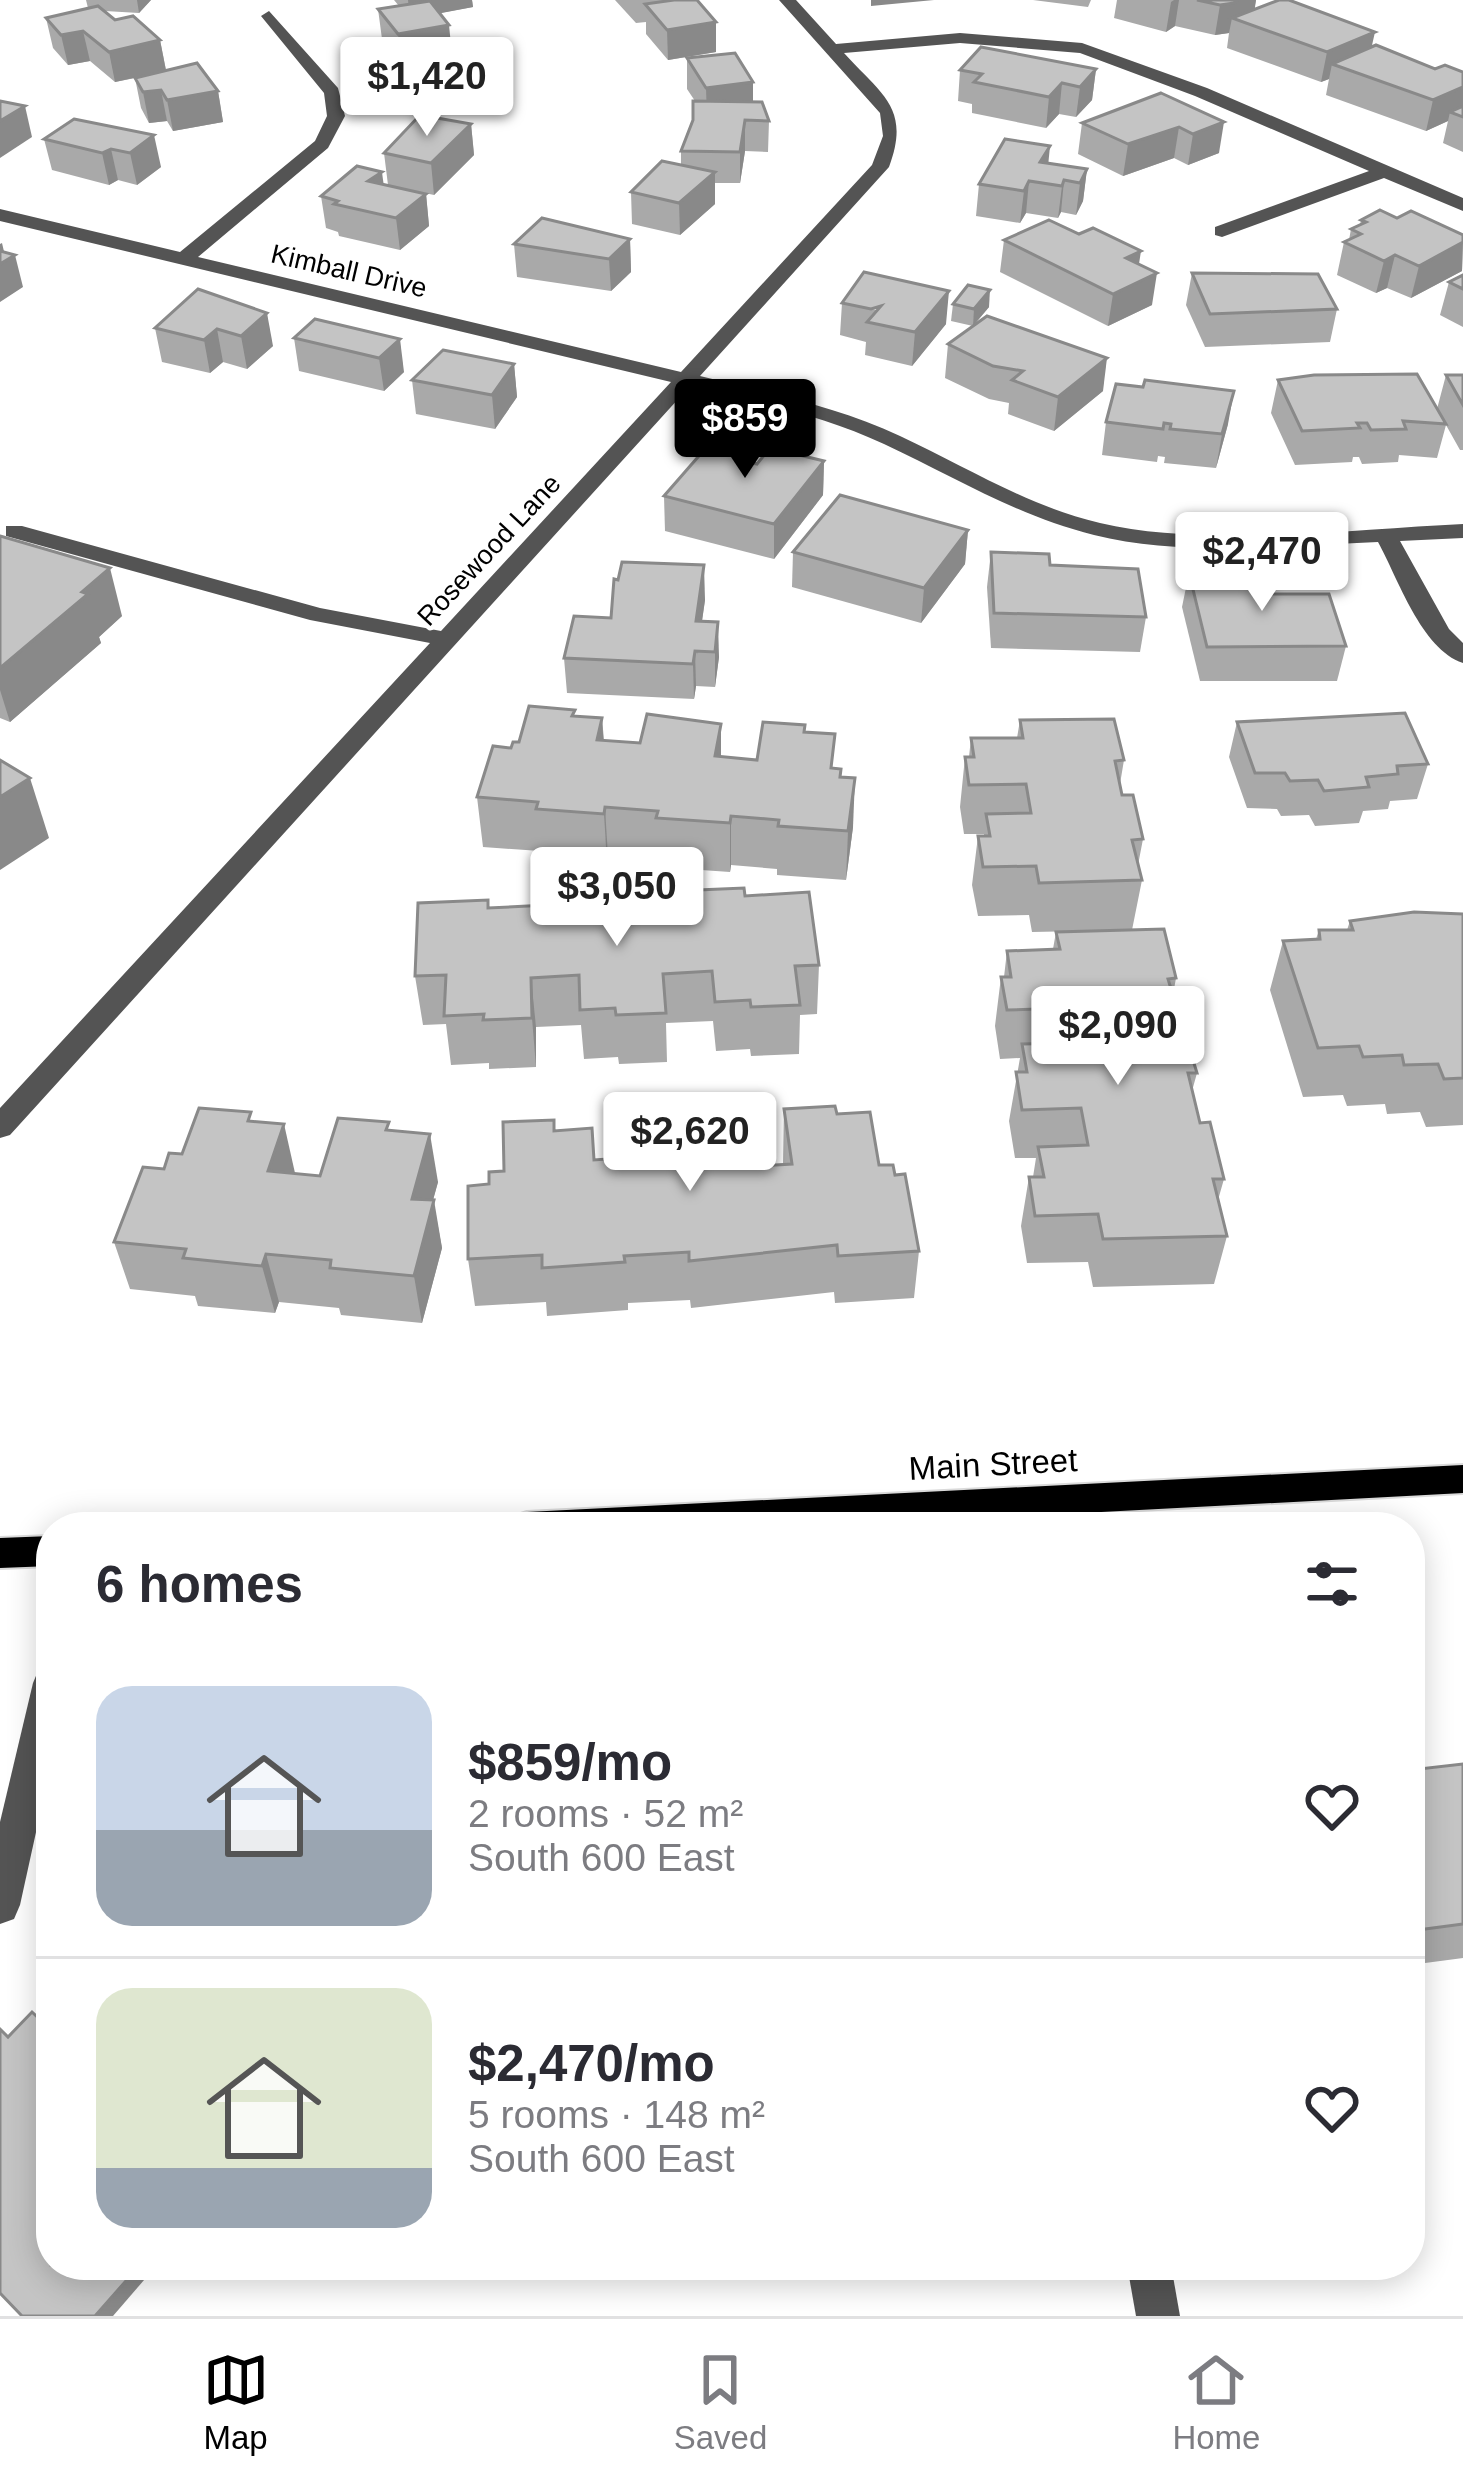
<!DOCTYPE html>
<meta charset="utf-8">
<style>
:root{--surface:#fff;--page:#f7f7f7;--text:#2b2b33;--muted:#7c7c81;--line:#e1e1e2;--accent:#000}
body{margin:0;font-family:Arial,sans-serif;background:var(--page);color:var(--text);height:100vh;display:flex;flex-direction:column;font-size:45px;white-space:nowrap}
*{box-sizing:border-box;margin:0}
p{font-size:39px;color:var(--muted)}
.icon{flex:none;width:66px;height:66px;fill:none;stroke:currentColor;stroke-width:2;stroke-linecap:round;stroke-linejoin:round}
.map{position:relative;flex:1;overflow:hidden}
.drawer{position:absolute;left:36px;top:1512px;width:1389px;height:768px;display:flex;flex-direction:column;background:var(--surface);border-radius:48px;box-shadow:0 6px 30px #0003}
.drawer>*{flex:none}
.price{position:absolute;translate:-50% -102px;padding:0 27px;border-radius:12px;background:#fff;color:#222;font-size:39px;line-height:78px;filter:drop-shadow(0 3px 6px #0008)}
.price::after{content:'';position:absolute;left:50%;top:72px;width:36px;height:27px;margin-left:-18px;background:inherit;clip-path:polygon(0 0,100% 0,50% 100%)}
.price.on{background:var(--accent);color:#fff}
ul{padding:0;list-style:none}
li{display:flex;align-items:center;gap:36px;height:300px;padding:0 60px}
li+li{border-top:3px solid var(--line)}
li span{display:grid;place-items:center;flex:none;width:336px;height:240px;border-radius:36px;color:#555}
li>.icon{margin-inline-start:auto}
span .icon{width:144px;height:144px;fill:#fffc;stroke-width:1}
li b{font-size:51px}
h2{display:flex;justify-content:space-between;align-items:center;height:144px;padding:0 60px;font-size:51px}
.dock{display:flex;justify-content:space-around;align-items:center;height:168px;border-top:3px solid var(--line);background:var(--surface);font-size:33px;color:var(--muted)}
.dock a{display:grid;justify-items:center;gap:6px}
.dock .on{color:var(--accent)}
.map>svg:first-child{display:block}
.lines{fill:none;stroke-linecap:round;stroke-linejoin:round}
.major-casing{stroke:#dbdbdb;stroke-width:4}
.minor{fill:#545454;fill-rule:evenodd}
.major{fill:#000;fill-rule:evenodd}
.wall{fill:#a9a9a9}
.shaded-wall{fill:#898989}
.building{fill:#c4c4c4;stroke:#898989;stroke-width:3}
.labels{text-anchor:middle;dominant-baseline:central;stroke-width:9;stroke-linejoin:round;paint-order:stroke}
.far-street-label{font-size:27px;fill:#000;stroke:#fff}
.street-label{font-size:33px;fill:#000;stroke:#fff}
</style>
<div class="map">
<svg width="1463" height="2316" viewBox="0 0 1463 2316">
<rect width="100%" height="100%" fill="#fff"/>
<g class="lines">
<g class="major-casing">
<g id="major">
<path d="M1463 1465V1493L816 1527H510L515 1516 527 1512Z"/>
<path d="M51 1536V1566L0 1568V1538Z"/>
</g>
</g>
<g class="minor">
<path d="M779 0H796L836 44 960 33 1082 43 1207 88 1463 198V211L1384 178 1222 237 1215 235V227L1369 171 1195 96 1080 53 960 43 844 53C882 95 911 108 889 167L700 376C768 393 836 406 900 436 967 467 1027 506 1100 523 1206 548 1353 529 1463 524V538L1400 541 1449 629 1463 643V663C1421 649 1398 578 1378 542 1288 546 1183 557 1094 535 1017 516 955 477 884 444 822 415 756 402 690 386L10 1135 0 1138V1108L430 643 310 620 6 536V526H22L320 608 441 631 671 382 0 221V209L180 252 315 141 327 116 324 93 261 16 269 11 338 88 345 116 328 148 198 257 681 372 872 165 883 136 880 113Z"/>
<path d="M51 1666V1764L20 1905 14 1919 0 1924V1822L33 1683 38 1671Z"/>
<path d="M1127 2265H1171L1180 2316H1136Z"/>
</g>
<use href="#major" class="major"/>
</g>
<g class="wall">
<path d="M86 0H151L139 13 105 11 115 20 160 40 166 70 218 91 223 122 173 131 167 121 149 123 141 108 135 78 115 82 90 61 68 65 53 48 46 18 88 8Z"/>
<path d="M394 0H472L473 7 440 13 452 49 473 62 476 108 430 111 417 92 414 62 402 64 382 39 378 9 399 6Z"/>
<path d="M615 0H697L716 52 668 60 646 34V22L636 23Z"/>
<path d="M1033 0H1091L1088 7Z"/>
<path d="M1117 0H1256L1254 10 1435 69 1463 72V152L1443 143 1448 121 1426 131 1326 95 1329 79 1321 82 1227 48 1229 33 1215 35 1175 26 1166 32 1114 18Z"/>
<path d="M687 58 753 82V102L769 121 768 152 745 151 740 183H715V204L680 235 632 224 631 192 681 165V151L693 120 695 101 687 89Z"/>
<path d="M1096 69 1092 100 1076 117 1059 114 1046 128 972 113V104L958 101 960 70Z"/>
<path d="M1161 93 1219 153 1188 165 1174 158 1123 176 1078 154 1082 123Z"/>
<path d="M74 119 161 167 137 185 118 180 109 185 52 170 44 139Z"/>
<path d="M471 124 474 155 434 195 388 185 384 153Z"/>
<path d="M1048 163 1087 169 1083 201 1076 215 1061 212 1058 218 1026 213 1020 223 976 216 979 184Z"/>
<path d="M384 185 426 194 429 226 400 250 339 236 338 232 326 228 321 196Z"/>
<path d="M1397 218 1463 235 1462 271 1411 298 1387 288 1376 293 1337 275 1344 242 1349 240 1351 229 1360 225 1361 220Z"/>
<path d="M1079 234 1139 264 1152 305 1108 326 1000 272 1004 240Z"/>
<path d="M630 239 631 272 611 291 517 277 514 244Z"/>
<path d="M1192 273 1337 309 1330 342 1205 347 1186 305Z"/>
<path d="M1463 275V327L1440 315 1449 282Z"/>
<path d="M198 289 273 346 247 369 223 362 210 373 162 362 155 328Z"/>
<path d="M842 303 946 324 912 366 865 355 866 342 840 335Z"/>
<path d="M953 304 989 307 973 326 951 321Z"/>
<path d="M315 319 404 372 384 391 299 371 294 338Z"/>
<path d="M948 344 1103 391 1054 431 1008 414 1009 403 989 399 945 378Z"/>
<path d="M514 364 517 397 495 429 416 414 412 380Z"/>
<path d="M1446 375H1463V450H1460L1446 425 1437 458 1399 455 1398 462 1362 464 1359 457H1353L1352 462 1295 465 1271 413 1278 380 1437 409Z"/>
<path d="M1106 422 1228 424 1216 468 1164 463 1165 457 1158 456 1157 462 1102 455Z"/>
<path d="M824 461 823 495 774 559 665 531 664 496Z"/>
<path d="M968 530 965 564 921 623 792 587 793 552Z"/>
<path d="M0 536 122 616 99 637 101 643 10 722 0 718Z"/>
<path d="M991 552 1050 565 1146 617 1140 652 991 648 987 587Z"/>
<path d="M1189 573 1258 594 1346 646 1337 681H1200L1182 607Z"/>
<path d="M705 600 702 621 719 657 715 687 696 686 694 699 567 693 564 658 611 618Z"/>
<path d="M575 716 602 718 604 740 721 757 757 760 805 725V732L840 777 853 827 846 880 777 875V869L731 865 730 872 658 867V860L608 857 607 863 540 858V851L483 847 477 797 511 748Z"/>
<path d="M1020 720 1124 760 1120 784 1122 795 1143 839 1138 865 1142 880 1132 930 1032 932 1029 915 978 916 972 885 978 836H984V834H964L960 807 965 757H969L971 738H1017Z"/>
<path d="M1237 722 1428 764 1417 799 1390 801 1388 809 1363 811 1359 823 1315 826 1309 815 1281 816 1277 809 1247 808 1229 757Z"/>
<path d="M675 891 745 896 819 965 817 1014 800 1015 799 1054 751 1056 750 1049 716 1051 713 1021 666 1023 667 1062 619 1064 618 1057 584 1059 581 1025 536 1027V1067L489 1069V1063L451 1065 446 1024 423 1025 415 976 489 908 675 898Z"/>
<path d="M1463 914V1125L1426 1127 1420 1112 1387 1114 1385 1104 1347 1106 1343 1095 1303 1097 1270 990 1283 941 1316 939 1319 930H1347L1350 921Z"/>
<path d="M1056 932 1176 978 1173 995 1197 1073 1192 1091 1200 1123 1224 1179 1218 1200 1227 1236 1214 1284 1093 1287 1088 1262 1027 1263 1021 1226 1029 1177H1033L1036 1158H1015L1009 1121 1020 1058 1000 1059 995 1026 1001 977H1004L1007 951 1053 949Z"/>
<path d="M784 1109 837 1114 879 1165 895 1175 919 1251 914 1298 835 1303 834 1292 691 1308 690 1300 628 1303V1310L547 1316 546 1302 475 1306 468 1259 489 1184 555 1131 595 1160 647 1156 645 1115 697 1121 743 1167 783 1164Z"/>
<path d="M254 1122 295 1174 320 1176 390 1130 438 1182 433 1200 442 1248 422 1323 341 1315 339 1308 279 1302 275 1313 198 1306 195 1296 130 1289 114 1242 164 1169 182 1154Z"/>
<path d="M1463 1764V1958L1410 1965V1770Z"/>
</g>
<g class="shaded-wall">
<path d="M137 0H151L139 13Z"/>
<path d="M408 0H472L473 7 410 19Z"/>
<path d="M871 0H934L871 6Z"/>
<path d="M1174 0H1179L1175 26 1166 32 1171 2Z"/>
<path d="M1238 0H1256L1254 14 1232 18 1229 33 1215 35 1220 5Z"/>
<path d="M716 22V52L668 60 667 30Z"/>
<path d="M449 25 452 55 402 64 398 34Z"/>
<path d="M83 31 90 61 68 65 61 35Z"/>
<path d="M1375 32 1368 63 1332 64 1329 79 1321 82 1327 52Z"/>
<path d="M160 40 166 71 115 82 109 52Z"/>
<path d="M1096 69 1092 100 1076 117 1080 87Z"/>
<path d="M753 82V112L707 119 706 88Z"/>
<path d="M1062 83 1059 114 1046 128 1049 97Z"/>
<path d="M1463 84V114L1450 112 1448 121 1426 131 1433 100Z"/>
<path d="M161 90 167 121 149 123 143 92Z"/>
<path d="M218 91 223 122 173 131 167 100Z"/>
<path d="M25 106 32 137 0 158V121Z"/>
<path d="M745 120V151L740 183V152Z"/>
<path d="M1224 122 1219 153 1188 165 1193 134Z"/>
<path d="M471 124 474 155 434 195 431 163Z"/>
<path d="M1179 127 1174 158 1123 176 1128 144Z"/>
<path d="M154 135 161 167 137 185 130 153Z"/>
<path d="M1050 146 1047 177 1040 162Z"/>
<path d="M111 149 118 180 109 185 102 153Z"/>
<path d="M1087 169 1083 201 1076 215 1080 183Z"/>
<path d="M382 172 386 203 368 181Z"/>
<path d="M715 172V204L680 235 679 203Z"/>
<path d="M1064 180 1061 212 1058 218 1062 186Z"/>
<path d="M1029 181 1026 213 1020 223 1024 191Z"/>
<path d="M426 194 429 226 400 250 396 218Z"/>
<path d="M630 239 631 272 611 291 609 259Z"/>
<path d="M1463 242 1462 271 1411 298 1419 266Z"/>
<path d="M2 243 6 260 15 255 23 287 0 302V244Z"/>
<path d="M1141 251 1136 283 1157 273 1152 305 1108 326 1113 294 1126 258Z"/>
<path d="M1395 255 1387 288 1376 293 1384 261Z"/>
<path d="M990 290 989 307 973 326 974 309Z"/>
<path d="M949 291 946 324 912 366 915 332Z"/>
<path d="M267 313 273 346 247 369 241 336Z"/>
<path d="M217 329 223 362 210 373 204 340Z"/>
<path d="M400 339 404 372 384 391 379 358Z"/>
<path d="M1107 358 1103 391 1054 431 1058 397Z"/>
<path d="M514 364 517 397 495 429 492 395Z"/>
<path d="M1234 391 1228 424 1216 468 1222 434Z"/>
<path d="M824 461 823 495 774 559V524Z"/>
<path d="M968 530 965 564 921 623 924 588Z"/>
<path d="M704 565 705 600 697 655 696 621Z"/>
<path d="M110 568 122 616 99 637 101 643 10 722 0 690V668Z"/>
<path d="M718 622 719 657 715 687V652Z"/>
<path d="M695 651 696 686 694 699 693 664Z"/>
<path d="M602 718 605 767 597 740Z"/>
<path d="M721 724V773L715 756Z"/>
<path d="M30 778 49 838 0 870V797Z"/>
<path d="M855 778 853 827 846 880 848 831Z"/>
<path d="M605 807 608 857 607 863 604 814Z"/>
<path d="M731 816V865L730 872V823Z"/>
<path d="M531 978 536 1027V1067L532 1018Z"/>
<path d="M284 1124 295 1173 280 1219 268 1171Z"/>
<path d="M430 1134 438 1182 420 1247 412 1199Z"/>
<path d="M434 1200 442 1248 422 1323 414 1276Z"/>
<path d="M266 1254 279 1302 275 1313 262 1266Z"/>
<path d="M140 2265H157L113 2316H95Z"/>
</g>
<g class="building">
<path d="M674 0H697L716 22 667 30 645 4Z"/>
<path d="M1197 0H1238L1234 3 1220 5Z"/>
<path d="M1279 0H1289L1375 32 1327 52 1232 18Z"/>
<path d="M430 1 449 25 398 34 378 9Z"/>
<path d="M98 6 115 20 133 16 160 40 109 52 83 31 61 35 46 18Z"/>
<path d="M1376 45 1435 69 1445 65 1463 72V87L1433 100 1332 64Z"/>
<path d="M981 47 1096 69 1080 87 1062 83 1049 97 974 82 982 74 960 70Z"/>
<path d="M465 48V57L473 62V77L427 80 414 61 415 52Z"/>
<path d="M735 53 753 82 706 88 687 58Z"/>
<path d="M197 63 218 91 167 100 161 90 143 92 135 78Z"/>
<path d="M1161 93 1224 122 1193 134 1179 127 1128 144 1082 123Z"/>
<path d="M0 101 25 106 0 121Z"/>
<path d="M693 101 762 102 769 121 745 120 740 152 681 151 693 120Z"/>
<path d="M1463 106V117L1450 112Z"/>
<path d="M420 115 471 124 431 163 384 153Z"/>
<path d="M74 119 154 135 130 153 111 149 102 153 44 139Z"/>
<path d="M1005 139 1050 146 1040 162 1087 169 1080 183 1064 180 1062 186 1029 181 1024 191 979 184Z"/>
<path d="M662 161 715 172 679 203 631 192Z"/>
<path d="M357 166 382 172 368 181 426 194 396 218 334 204 338 201 321 196Z"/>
<path d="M1380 210 1397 218 1411 211 1463 235V242L1419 266 1395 255 1384 261 1344 242 1361 234 1351 229 1366 222 1361 220Z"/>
<path d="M542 218 630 239 609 259 514 244Z"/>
<path d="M1049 220 1079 234 1093 228 1141 251 1126 258 1157 273 1113 294 1004 240Z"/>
<path d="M0 251 15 255 0 264Z"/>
<path d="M864 272 949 291 915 332 867 322 881 306 871 309 842 303Z"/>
<path d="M1192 273 1318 274 1337 309 1210 314Z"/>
<path d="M1463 275V289L1449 282Z"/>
<path d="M968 285 990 290 974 309 953 304Z"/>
<path d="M198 289 267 313 241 336 217 329 204 340 155 328Z"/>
<path d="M987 316 1107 358 1058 397 1012 380 1023 371 993 366 948 344Z"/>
<path d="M315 319 400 339 379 358 294 338Z"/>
<path d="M443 350 514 364 492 395 412 380Z"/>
<path d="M1417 374 1446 424 1403 421 1406 429 1371 430 1367 423H1357L1360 428 1302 431 1278 380 1314 375Z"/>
<path d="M1446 375H1463V405Z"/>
<path d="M1145 380 1234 391 1222 434 1170 429 1171 424 1164 423 1163 429 1106 422 1116 384 1143 387Z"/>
<path d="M712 441 755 453 748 462 757 464 770 448 824 461 774 524 664 496Z"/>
<path d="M840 495 968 530 924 588 793 552Z"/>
<path d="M0 536 110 568 82 592 88 594 0 668Z"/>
<path d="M991 552 1049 554 1050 565 1138 569 1146 617 994 613Z"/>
<path d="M622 562 704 565 696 621 718 622 715 652 695 651 693 664 564 658 574 616 611 618 614 579 618 580Z"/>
<path d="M1252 572 1258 594H1329L1346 646 1207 647 1189 573Z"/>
<path d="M529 706 575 710 572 716 602 718 597 740 640 743 647 714 721 724 715 756 757 760 763 722 805 725 804 732 835 734 831 768 841 769 840 777 855 778 848 831 778 826 779 820 731 816 730 823 656 818 658 811 605 807 604 814 536 809 538 802 477 797 493 746 511 748 513 742H519Z"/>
<path d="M1405 713 1428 764 1397 766 1398 774 1366 777 1369 787 1324 791 1318 780 1290 781 1285 773H1255L1237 722Z"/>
<path d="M1114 719 1124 760 1115 761 1122 795H1133L1143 839 1132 840 1142 880 1039 883 1036 866 983 867 978 836H990L986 814 1031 813 1026 784 969 785 965 757H974L971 738H1023L1020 720Z"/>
<path d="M0 760 30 778 0 797Z"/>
<path d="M744 888 745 896 809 892 819 965 795 966 800 1005 751 1007 750 1000 715 1002 712 971 663 974 666 1013 616 1015 615 1008 580 1010 579 975 531 978 532 1018 483 1020 484 1014 444 1016 446 975 415 976 418 903 488 900V908L547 905V897L617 894 619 900 676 898 675 891Z"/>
<path d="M1414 912 1463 914V1078L1444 1079 1438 1064 1404 1065 1402 1055 1363 1057 1359 1046 1318 1048 1283 941 1320 939 1319 930H1353L1350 921Z"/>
<path d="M1164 929 1176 978 1168 979 1197 1073H1188L1200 1123 1210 1122 1224 1179H1213L1227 1236 1103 1239 1098 1214 1035 1216 1029 1177H1044L1038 1147 1088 1145 1081 1108 1022 1110 1016 1072H1027L1022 1044 1072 1043 1066 1008 1007 1010 1001 977H1011L1007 951 1060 949 1056 932Z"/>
<path d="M835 1106 837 1114 870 1112 879 1165H893L895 1175 905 1174 919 1251 838 1256 837 1245 689 1261V1252L624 1256 625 1262 542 1268V1255L468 1259V1186L489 1184V1172L504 1171 503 1122 554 1120V1131L592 1128 594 1160 648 1156 645 1115 696 1112 697 1121 736 1119 743 1167 792 1164 784 1109Z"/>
<path d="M199 1108 251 1112 248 1121 284 1124 268 1171 320 1176 338 1118 389 1122 386 1130 430 1134 412 1199 434 1200 414 1276 330 1268 331 1260 266 1254 262 1266 183 1258 186 1249 114 1242 143 1167 164 1169 169 1153 182 1154Z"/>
<path d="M1463 1764V1924L1410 1931V1770Z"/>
<path d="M32 2012 51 2030V2265H140L95 2316H22L0 2293V2029L8 2037Z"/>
</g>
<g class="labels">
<g class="far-street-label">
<text transform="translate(349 271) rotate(13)">Kimball Drive</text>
<text transform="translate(489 550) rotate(-47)">Rosewood Lane</text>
</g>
<g class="street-label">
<text transform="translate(993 1464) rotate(-3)">Main Street</text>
</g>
</g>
</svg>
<b class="price" style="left:427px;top:139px">$1,420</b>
<b class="price on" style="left:745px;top:481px">$859</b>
<b class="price" style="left:1262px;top:614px">$2,470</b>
<b class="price" style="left:617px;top:949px">$3,050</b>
<b class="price" style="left:1118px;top:1088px">$2,090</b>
<b class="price" style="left:690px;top:1194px">$2,620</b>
<section class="drawer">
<h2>6 homes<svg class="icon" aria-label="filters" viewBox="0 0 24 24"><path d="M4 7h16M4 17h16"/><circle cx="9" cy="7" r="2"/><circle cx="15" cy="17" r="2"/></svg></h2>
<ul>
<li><span style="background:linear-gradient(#c9d6e8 60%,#9aa5b1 0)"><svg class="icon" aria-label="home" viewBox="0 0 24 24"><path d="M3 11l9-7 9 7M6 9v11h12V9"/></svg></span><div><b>$859/mo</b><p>2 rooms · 52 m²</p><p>South 600 East</p></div><svg class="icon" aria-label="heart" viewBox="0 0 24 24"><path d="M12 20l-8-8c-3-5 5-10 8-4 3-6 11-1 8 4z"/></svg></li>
<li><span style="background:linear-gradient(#dfe7d0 75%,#9aa5b1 0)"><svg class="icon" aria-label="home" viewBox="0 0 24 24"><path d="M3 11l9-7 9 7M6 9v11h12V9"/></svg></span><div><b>$2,470/mo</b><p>5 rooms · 148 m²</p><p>South 600 East</p></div><svg class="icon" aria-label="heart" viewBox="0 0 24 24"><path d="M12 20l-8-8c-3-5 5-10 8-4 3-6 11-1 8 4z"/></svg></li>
</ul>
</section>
</div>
<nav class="dock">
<a class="on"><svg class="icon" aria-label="map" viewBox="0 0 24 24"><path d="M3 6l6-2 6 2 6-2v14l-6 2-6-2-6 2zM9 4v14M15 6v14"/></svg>Map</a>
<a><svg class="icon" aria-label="saved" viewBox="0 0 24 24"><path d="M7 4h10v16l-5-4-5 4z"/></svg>Saved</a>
<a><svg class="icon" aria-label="home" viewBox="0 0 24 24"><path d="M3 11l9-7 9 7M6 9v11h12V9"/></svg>Home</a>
</nav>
